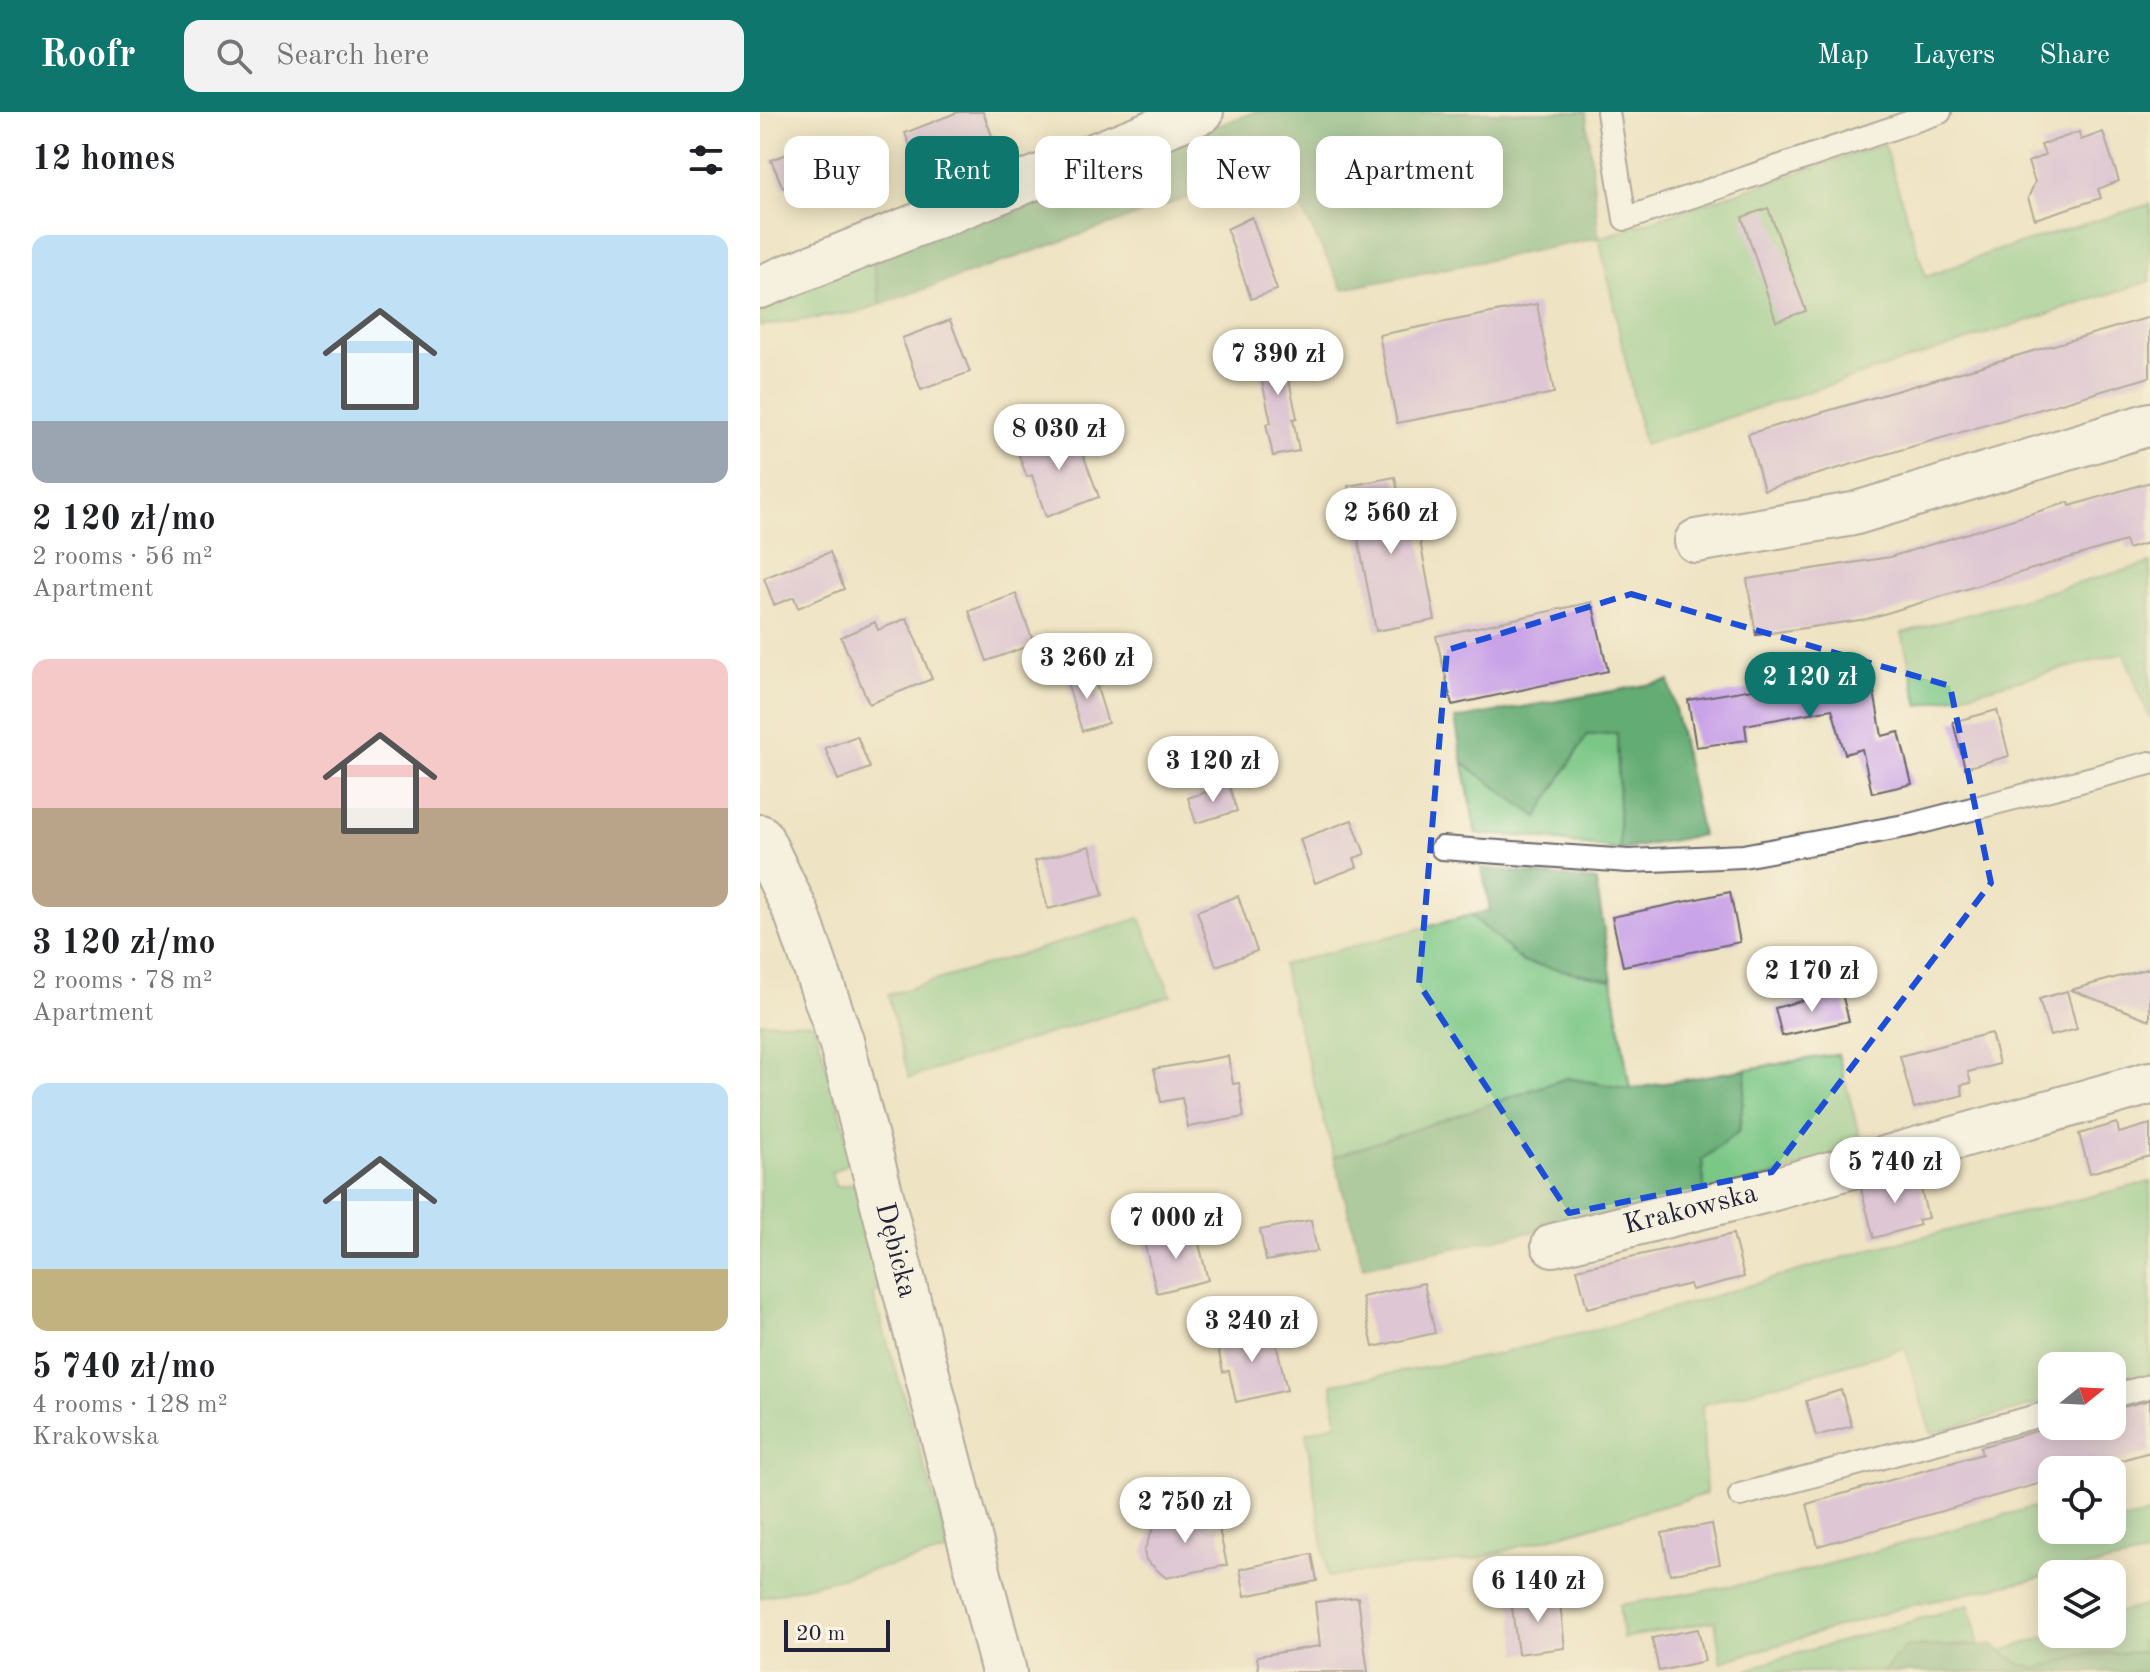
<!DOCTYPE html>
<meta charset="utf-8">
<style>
:root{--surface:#fff;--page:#f2f2f2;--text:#202124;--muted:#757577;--accent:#0f766e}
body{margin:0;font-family:"Old Standard TT",serif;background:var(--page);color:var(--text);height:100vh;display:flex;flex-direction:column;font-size:30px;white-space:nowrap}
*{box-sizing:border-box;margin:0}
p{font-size:26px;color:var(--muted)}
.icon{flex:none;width:44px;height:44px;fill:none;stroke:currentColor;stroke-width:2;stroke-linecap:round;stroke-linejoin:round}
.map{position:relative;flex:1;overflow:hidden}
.sheet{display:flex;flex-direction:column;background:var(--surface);width:760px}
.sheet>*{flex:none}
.top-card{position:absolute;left:24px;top:24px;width:760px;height:72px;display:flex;gap:16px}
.needle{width:52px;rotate:72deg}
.tools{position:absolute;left:1278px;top:1240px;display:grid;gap:16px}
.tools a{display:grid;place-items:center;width:88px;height:88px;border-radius:16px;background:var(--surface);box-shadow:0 4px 20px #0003;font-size:40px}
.scale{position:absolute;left:24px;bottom:20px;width:106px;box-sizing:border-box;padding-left:8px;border:4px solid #22223b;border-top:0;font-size:22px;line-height:28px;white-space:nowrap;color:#22223b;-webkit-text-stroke:6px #fcf5e5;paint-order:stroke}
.price{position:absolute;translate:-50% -68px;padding:0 18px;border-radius:28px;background:#fff;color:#222;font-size:26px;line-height:52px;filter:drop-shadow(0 2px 4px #0008)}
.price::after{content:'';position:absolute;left:50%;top:48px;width:24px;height:18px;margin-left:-12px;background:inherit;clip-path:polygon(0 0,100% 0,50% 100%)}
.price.current{background:var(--accent);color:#fff}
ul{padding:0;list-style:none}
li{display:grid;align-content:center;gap:16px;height:424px;padding:0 32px}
li span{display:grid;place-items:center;height:248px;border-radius:16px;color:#555}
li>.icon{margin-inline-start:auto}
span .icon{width:144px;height:144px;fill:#fffc;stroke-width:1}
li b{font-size:34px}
h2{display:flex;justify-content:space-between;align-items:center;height:96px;padding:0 32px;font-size:34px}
.chip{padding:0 28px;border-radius:16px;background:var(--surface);box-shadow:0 4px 20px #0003;font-size:28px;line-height:72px}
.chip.current{background:var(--accent);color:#fff}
header{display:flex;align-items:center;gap:48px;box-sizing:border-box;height:112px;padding:0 40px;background:var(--accent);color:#fff}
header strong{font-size:38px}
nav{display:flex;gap:44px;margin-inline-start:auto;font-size:28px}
.search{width:560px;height:72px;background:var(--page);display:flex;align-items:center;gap:20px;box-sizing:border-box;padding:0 28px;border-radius:16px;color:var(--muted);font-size:30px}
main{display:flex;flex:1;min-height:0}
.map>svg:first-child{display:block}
.green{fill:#7ac786;stroke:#4e7460;stroke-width:2}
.forest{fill:#63ac73;stroke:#426757;stroke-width:2}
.building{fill:#c9a3e8}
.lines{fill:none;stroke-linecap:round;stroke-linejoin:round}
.service-casing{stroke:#69666b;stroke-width:26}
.minor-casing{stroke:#69666b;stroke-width:46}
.tertiary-casing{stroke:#69666b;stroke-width:48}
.service{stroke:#fff;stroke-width:22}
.minor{stroke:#fff;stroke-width:42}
.tertiary{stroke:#fff;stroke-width:44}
.marked{fill:none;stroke:#1d4ed8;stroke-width:6;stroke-dasharray:16 10;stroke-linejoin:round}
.labels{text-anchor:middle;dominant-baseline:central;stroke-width:8;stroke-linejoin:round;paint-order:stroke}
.street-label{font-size:28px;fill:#22223b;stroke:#fcf5e5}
</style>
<header>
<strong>Roofr</strong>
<div class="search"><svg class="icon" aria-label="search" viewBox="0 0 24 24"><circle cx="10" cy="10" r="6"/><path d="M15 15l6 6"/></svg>Search here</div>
<nav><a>Map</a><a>Layers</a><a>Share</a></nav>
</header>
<main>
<section class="sheet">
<h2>12 homes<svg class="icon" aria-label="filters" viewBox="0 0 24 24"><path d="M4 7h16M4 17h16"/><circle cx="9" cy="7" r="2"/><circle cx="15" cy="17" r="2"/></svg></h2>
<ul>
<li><span style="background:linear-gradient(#bfe0f5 75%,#9aa5b1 0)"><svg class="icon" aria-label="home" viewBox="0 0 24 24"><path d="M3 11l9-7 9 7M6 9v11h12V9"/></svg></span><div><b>2 120 zł/mo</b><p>2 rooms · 56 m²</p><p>Apartment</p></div></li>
<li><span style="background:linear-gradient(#f6c9c9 60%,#b9a48a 0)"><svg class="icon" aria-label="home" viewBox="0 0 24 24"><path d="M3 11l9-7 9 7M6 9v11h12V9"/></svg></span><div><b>3 120 zł/mo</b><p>2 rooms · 78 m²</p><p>Apartment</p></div></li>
<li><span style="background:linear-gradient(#bfe0f5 75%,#c2b280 0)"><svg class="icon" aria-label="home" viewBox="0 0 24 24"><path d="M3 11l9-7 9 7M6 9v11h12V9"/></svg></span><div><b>5 740 zł/mo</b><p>4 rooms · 128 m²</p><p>Krakowska</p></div></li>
</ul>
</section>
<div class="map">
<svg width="1390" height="1560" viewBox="0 0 1390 1560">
<rect width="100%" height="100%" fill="#fcf5e5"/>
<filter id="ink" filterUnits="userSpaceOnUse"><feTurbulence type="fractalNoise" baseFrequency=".0125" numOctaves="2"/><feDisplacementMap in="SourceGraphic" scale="16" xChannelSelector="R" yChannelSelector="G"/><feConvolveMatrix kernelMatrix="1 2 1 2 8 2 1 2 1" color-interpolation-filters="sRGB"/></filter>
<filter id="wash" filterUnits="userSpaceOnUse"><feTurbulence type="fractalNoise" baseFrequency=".006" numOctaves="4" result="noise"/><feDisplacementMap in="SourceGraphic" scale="32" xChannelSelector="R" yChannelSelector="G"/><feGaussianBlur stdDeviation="1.8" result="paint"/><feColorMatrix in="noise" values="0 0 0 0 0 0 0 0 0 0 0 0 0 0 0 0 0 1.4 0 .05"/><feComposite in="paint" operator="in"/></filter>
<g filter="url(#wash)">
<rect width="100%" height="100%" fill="#eee3c3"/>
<g class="green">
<path d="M1124 32 1166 165 1229 141 1390 92V169L884 333 839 126Z"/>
<path d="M112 144 121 192 98 200 0 214V193Z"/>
<path d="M1390 451V608L1364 541 1159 594 1142 521Z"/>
<path d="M857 621 860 738 771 725 716 722 703 651 777 704 827 623Z"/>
<path d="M711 803 763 850 852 868 870 977 807 966 574 1045 522 853Z"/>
<path d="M380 806 411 883 149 966 128 883Z"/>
<path d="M0 910 54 911 92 1041 87 1052 71 1061 76 1075 93 1072 98 1075 126 1177 113 1182 190 1439 0 1486Z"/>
<path d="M1078 942 1103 1037 945 1084 942 1048 979 1019 987 957Z"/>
<path d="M1390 1070V1262L1352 1272V1254H1292V1288L1171 1321 1145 1236 942 1293 946 1382 715 1447 568 1465 546 1321 577 1311 572 1272 729 1244 870 1209 1115 1136Z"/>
<path d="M1273 1395 1283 1429 1325 1418H1352V1411L1390 1402V1442L1148 1494 961 1550 955 1509 863 1526 859 1493 1019 1466Z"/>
<path d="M1390 1492V1526L1381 1529 1384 1540 1323 1542 1276 1557 1258 1551 1242 1539 1292 1522H1352V1502Z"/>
<path d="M1209 1493 1219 1533 1145 1535 1123 1560H984L1004 1551Z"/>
</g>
<g class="forest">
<path d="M494 0H826L839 126 583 177 519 54 121 192 112 144Z"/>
<path d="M909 569 942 723 860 738 857 621 827 623 777 705 703 651 695 607Z"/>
<path d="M722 756 836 769 852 868 763 850 711 803 730 798Z"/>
<path d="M987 957 979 1019 942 1048 945 1084 603 1155 574 1045 807 966 870 977Z"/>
<path d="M1233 1533 1258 1551 1276 1557 1323 1542 1384 1540 1390 1547V1560H1123L1145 1535Z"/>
</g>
<g id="blocks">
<g class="building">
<path d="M198 0H223L234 29 160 59 145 21Z"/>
<path d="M1319 20 1321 28 1343 20 1359 69 1338 77 1341 86 1275 107 1268 86 1275 70 1268 50 1285 43 1281 33Z"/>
<path d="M46 35 57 63 23 76 11 48Z"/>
<path d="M1008 96 1046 199 1016 209 982 105Z"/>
<path d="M492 105 517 178 491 187 467 117Z"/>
<path d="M777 192 794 281 637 311 619 223Z"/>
<path d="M1390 205V265L1004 378 988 322Z"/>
<path d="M190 208 210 260 161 278 142 226Z"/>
<path d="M520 226 537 306 533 307 539 339 513 344 506 312 511 311 494 231Z"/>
<path d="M313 316 339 385 286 405 272 363 267 365 257 338Z"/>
<path d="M635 365 642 399 654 397 675 508 616 519 588 374Z"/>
<path d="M1390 370V430L1368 437 1365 429 1107 507 996 523 987 467 1130 445 1309 390 1310 394Z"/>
<path d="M70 440 84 477 38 496 34 485 14 493 4 466Z"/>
<path d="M256 482 274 532 227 549 209 499Z"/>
<path d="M832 490 848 559 692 593 676 524Z"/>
<path d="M147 506 172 567 109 592 81 525 115 510 118 518Z"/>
<path d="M1110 557 1122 624 1139 620 1152 672 1112 681 1102 637 1085 642 1072 597 985 613 987 628 936 635 928 588Z"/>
<path d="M332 559 348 611 322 619 306 567Z"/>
<path d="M1237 598 1249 644 1205 656 1193 610Z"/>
<path d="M97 624 110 656 78 668 65 636Z"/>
<path d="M469 673 477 699 436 711 428 686Z"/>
<path d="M592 708 605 742 594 746 597 755 555 771 540 727Z"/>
<path d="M330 734 343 783 288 797 275 749Z"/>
<path d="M970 780 980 830 863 854 852 805Z"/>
<path d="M478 784 497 839 456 854 437 799Z"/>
<path d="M1390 856V908L1311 878Z"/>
<path d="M1081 878 1089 909 1022 924 1015 896Z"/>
<path d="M1307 879 1317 917 1290 924 1279 887Z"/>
<path d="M1231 921 1239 952 1208 960 1211 971 1201 973 1203 983 1154 996 1140 944Z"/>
<path d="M468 944 473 972 479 971 484 1005 428 1015 422 986 401 990 394 957Z"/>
<path d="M1357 1011 1359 1021 1390 1012V1044L1330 1061 1319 1022Z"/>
<path d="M1157 1061 1168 1106 1158 1108 1160 1113 1114 1126 1101 1077Z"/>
<path d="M551 1108 557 1139 506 1149 500 1118Z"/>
<path d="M435 1116 448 1168 397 1181 384 1130Z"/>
<path d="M973 1122 984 1165 931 1178 930 1172 827 1196 817 1157Z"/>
<path d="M664 1171 675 1221 613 1235 602 1185Z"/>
<path d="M512 1214 527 1278 476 1290 469 1259 463 1260 456 1227Z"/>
<path d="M1081 1278 1092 1314 1056 1324 1046 1289Z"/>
<path d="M1390 1288V1340L1326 1358H1292V1368L1058 1434 1047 1392 1222 1342 1220 1335 1294 1314H1352V1298Z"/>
<path d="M445 1398 449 1414 458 1412 467 1453 406 1466 386 1448 384 1439 396 1409Z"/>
<path d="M952 1412 960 1452 910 1462 902 1421Z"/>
<path d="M552 1442 557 1469 485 1484 480 1457Z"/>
<path d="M799 1483 805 1536 758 1542 751 1488Z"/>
<path d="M598 1485 608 1560H499L497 1544 560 1534 555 1490Z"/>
<path d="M938 1517 945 1549 899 1559 892 1526Z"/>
</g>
</g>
</g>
<g filter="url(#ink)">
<use href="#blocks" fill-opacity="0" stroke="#69666b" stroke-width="2"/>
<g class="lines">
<g class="service-casing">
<g id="service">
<path d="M848 0 865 107 1180 0"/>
<path d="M682 736 869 749 983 744 1150 713 1390 651"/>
<path d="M1352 1284 1390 1274"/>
<path d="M980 1383 1292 1300"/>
</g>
</g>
<g class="minor-casing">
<g id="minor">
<path d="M0 175 442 0"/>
<path d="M936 429 1093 402 1390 312"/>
<path id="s1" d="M793 1133 1003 1080 1390 971"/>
</g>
</g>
<g class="tertiary-casing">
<g id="tertiary">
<path id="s2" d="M0 725 37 802 81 929 244 1560"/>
</g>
</g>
<use href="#service" class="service"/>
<use href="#minor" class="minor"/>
<use href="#tertiary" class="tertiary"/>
</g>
</g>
<path d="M0 0H1390V1560H0ZM871 482 1190 574 1231 771 1012 1060 809 1101 659 872 687 538Z" fill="#eee3c3" fill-opacity=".55" fill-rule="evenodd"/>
<path class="marked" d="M871 482 1190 574 1231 771 1012 1060 809 1101 659 872 687 538Z"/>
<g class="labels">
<g class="street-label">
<text stroke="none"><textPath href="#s1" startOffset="142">Krakowska</textPath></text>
<text stroke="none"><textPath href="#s2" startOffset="436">Dębicka</textPath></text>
</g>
</g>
</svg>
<div class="tools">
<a><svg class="needle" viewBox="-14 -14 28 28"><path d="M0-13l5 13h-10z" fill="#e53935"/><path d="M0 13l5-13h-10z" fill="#757577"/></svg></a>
<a><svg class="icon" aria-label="locate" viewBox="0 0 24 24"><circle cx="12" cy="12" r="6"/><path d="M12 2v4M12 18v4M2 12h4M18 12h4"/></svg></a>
<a><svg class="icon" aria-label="layers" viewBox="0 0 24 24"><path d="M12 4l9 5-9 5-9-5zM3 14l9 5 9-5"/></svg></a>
</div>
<div class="scale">20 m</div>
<b class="price" style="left:518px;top:285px">7 390 zł</b>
<b class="price" style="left:299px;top:360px">8 030 zł</b>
<b class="price" style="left:631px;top:444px">2 560 zł</b>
<b class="price" style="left:327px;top:589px">3 260 zł</b>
<b class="price current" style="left:1050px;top:608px">2 120 zł</b>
<b class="price" style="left:453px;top:692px">3 120 zł</b>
<b class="price" style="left:1052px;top:902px">2 170 zł</b>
<b class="price" style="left:1135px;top:1093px">5 740 zł</b>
<b class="price" style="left:416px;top:1149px">7 000 zł</b>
<b class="price" style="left:492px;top:1252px">3 240 zł</b>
<b class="price" style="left:425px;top:1433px">2 750 zł</b>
<b class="price" style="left:778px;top:1512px">6 140 zł</b>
<div class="top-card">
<a class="chip">Buy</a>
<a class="chip current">Rent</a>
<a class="chip">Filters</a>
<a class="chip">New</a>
<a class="chip">Apartment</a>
</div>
</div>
</main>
